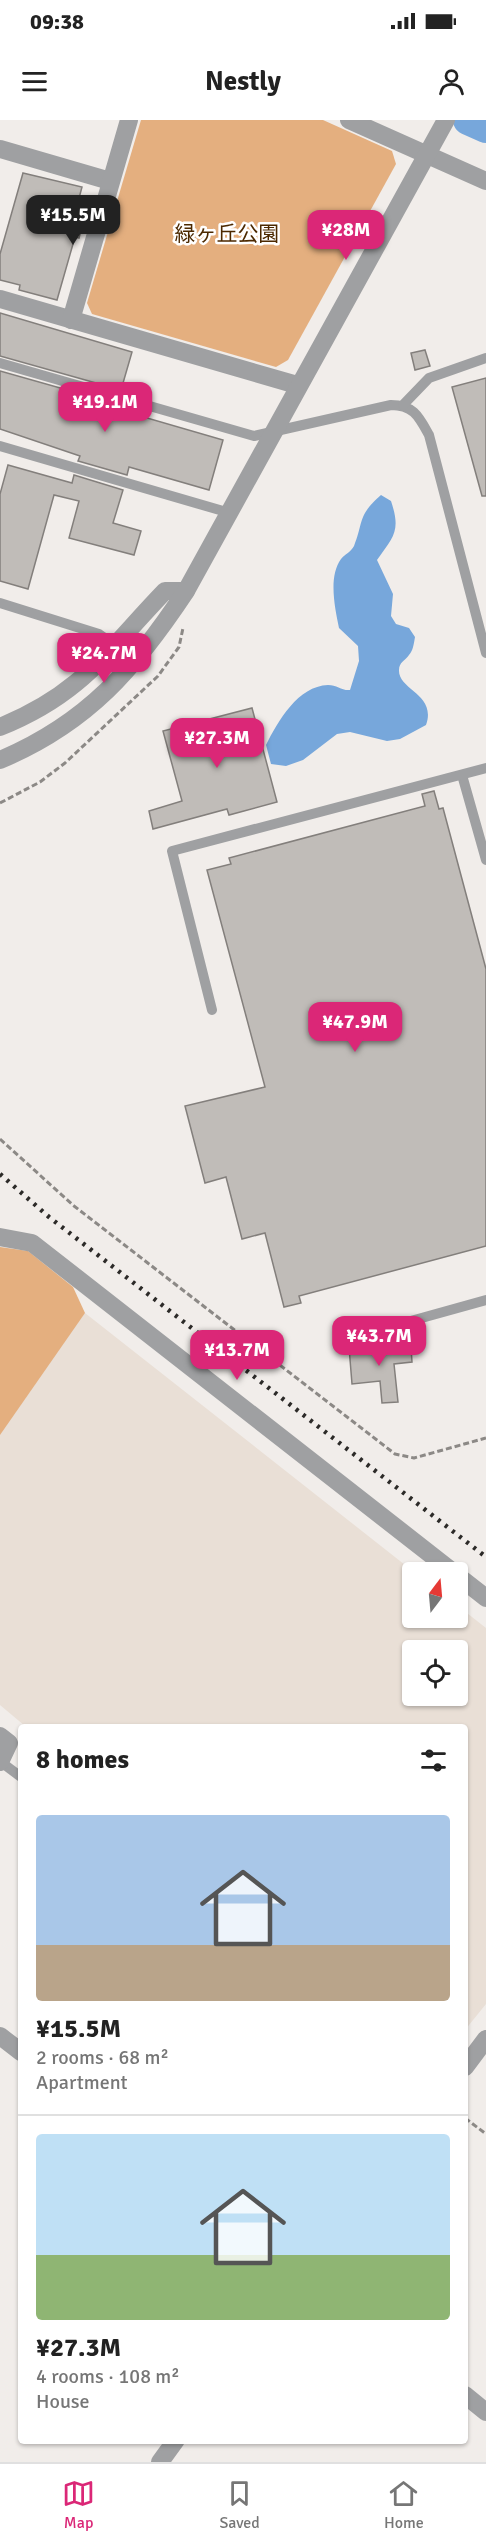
<!DOCTYPE html>
<meta charset="utf-8">
<style>
:root{--surface:#fff;--page:#f2f2f2;--text:#222;--muted:#767676;--line:#e0e0e0;--accent:#db2777}
body{margin:0;font-family:Signika,"Noto Sans JP",sans-serif;background:var(--page);color:var(--text);height:100vh;display:flex;flex-direction:column;font-size:22px;white-space:nowrap}
*{box-sizing:border-box;margin:0}
p{font-size:20px;color:var(--muted)}
.icon{flex:none;width:33px;height:33px;fill:none;stroke:currentColor;stroke-width:2;stroke-linecap:round;stroke-linejoin:round}
.map{position:relative;flex:1;overflow:hidden}
.side{position:absolute;left:18px;top:1604px;width:450px;height:720px;display:flex;flex-direction:column;background:var(--surface);border-radius:6px;box-shadow:0 2px 4px #0004}
.side>*{flex:none}
.needle{width:39px;rotate:16deg}
.buttons{position:absolute;left:402px;top:1442px;display:grid;gap:12px}
.buttons a{display:grid;place-items:center;width:66px;height:66px;border-radius:6px;background:var(--surface);box-shadow:0 2px 4px #0004;font-size:30px}
.price{position:absolute;translate:-50% -51px;padding:0 14px;border-radius:12px;background:var(--accent);color:#fff;font-size:20px;line-height:39px;filter:drop-shadow(0 2px 3px #0008)}
.price::after{content:'';position:absolute;left:50%;top:36px;width:18px;height:14px;margin-left:-9px;background:inherit;clip-path:polygon(0 0,100% 0,50% 100%)}
.price.current{background:#222;color:#fff}
ul{padding:0;list-style:none}
li{display:grid;align-content:center;gap:12px;height:318px;padding:0 18px}
li+li{border-top:2px solid var(--line)}
li span{display:grid;place-items:center;height:186px;border-radius:6px;color:#555}
li>.icon{margin-inline-start:auto}
span .icon{width:108px;height:108px;fill:#fffc;stroke-width:1}
li b{font-size:26px}
h2{display:flex;justify-content:space-between;align-items:center;height:72px;padding:0 18px;font-size:26px}
.status{display:flex;justify-content:space-between;align-items:center;height:42px;padding:0 30px;background:var(--surface);direction:ltr}
.status svg{height:16px;fill:currentColor}
header{display:flex;justify-content:space-between;align-items:center;height:78px;padding:0 18px;background:var(--surface);font-size:27px;font-weight:700}
.tabs{display:flex;justify-content:space-around;align-items:center;height:84px;border-top:2px solid var(--line);background:var(--surface);font-size:16px;color:var(--muted)}
.tabs a{display:grid;justify-items:center;gap:3px}
.tabs .current{color:var(--accent)}
.map>svg:first-child{display:block}
.built{fill:#e9dfd6;fill-rule:evenodd}
.green{fill:#e4af7f}
.water{fill:#77a7db}
.lines{fill:none;stroke-linecap:round;stroke-linejoin:round}
.river{stroke:#77a7db;stroke-width:30}
.building{fill:#c0bcb8;stroke:#837f7c;stroke-width:1.5}
.path{stroke:#8c8986;stroke-width:3;stroke-dasharray:6 3;stroke-linecap:butt}
.service{stroke:#9fa0a2;stroke-width:10}
.minor{stroke:#9fa0a2;stroke-width:18}
.tertiary{stroke:#9fa0a2;stroke-width:18}
.rail{stroke:#2c2a28;stroke-width:4.5;stroke-dasharray:3 6;stroke-linecap:butt}
.labels{text-anchor:middle;dominant-baseline:central;stroke-width:5;stroke-linejoin:round;paint-order:stroke}
.park-label{font-size:21px;fill:#4c2900;stroke:#fff}
</style>
<div class="status"><b>09:38</b><svg viewBox="0 0 49 12"><path d="M0 12V9h3v3zM5 12V6h3v6zM10 12V3h3v9zM15 12V0h3v12zM26 1h20v11H26zM47 4h2v5h-2z"/></svg></div>
<header><svg class="icon" aria-label="menu" viewBox="0 0 24 24"><path d="M4 6h16M4 12h16M4 18h16"/></svg>Nestly<svg class="icon" aria-label="person" viewBox="0 0 24 24"><circle cx="12" cy="8" r="4"/><path d="M4 21q1-7 8-7t8 7"/></svg></header>
<div class="map">
<svg width="486" height="2342" viewBox="0 0 486 2342">
<rect width="100%" height="100%" fill="#f1edea"/>
<path class="built" d="M85 1193 414 1452 412 1497H458V1486L486 1508V1884L465 1910V1606H25L0 1585V1303ZM412 1530H458V1575H412Z"/>
<g class="green">
<path d="M141 0H323L392 31 396 44 288 240 276 247 92 194 87 183Z"/>
<path d="M0 1127 28 1131 73 1167 85 1193 0 1315Z"/>
</g>
<path class="water" d="M381 375 391 381C401 411 394 416 377 440L393 474 391 496 396 504 409 508 415 517C414 523 413 531 409 535 405 541 399 542 399 550 398 570 437 574 426 605L400 619 387 621 350 612 337 614 303 640 286 646 271 644 266 625C278 601 298 566 328 565 337 565 342 571 350 570L359 541 358 526 339 508C335 488 328 457 341 439 345 434 351 432 354 426 364 401 357 396 381 375Z"/>
<g class="lines">
<path class="river" d="M468 0 486 8"/>
</g>
<g class="building">
<path d="M23 53 82 67 75 93 85 95 79 118 75 117 57 180 19 170 20 165 0 160V134Z"/>
<path d="M0 193 132 232 121 270 0 236Z"/>
<path d="M425 230 430 246 415 250 411 233Z"/>
<path d="M0 251 117 284 116 289 223 320 209 370 129 347 127 355 78 341 80 336 0 309Z"/>
<path d="M486 258V376H482L452 267Z"/>
<path d="M8 345 72 363 74 355 123 370 113 403 141 411 134 435 69 418 79 381 54 375 28 469 0 461V374Z"/>
<path d="M252 588 277 682 229 695 227 689 153 709 149 691 182 681 163 611Z"/>
<path d="M434 671 439 689 443 688 486 849V1126L299 1176 301 1183 284 1187 265 1113 242 1119 226 1057 205 1063 185 986 265 967 207 750 231 744 229 738 425 686 422 674Z"/>
<path d="M400 1224V1228L411 1227 412 1242 394 1244 398 1282 382 1283 380 1261 352 1264 349 1227Z"/>
</g>
<g class="lines">
<g class="path">
<path d="M0 683 40 662 65 643 158 556 179 527 183 508"/>
<path d="M0 1019 74 1086 395 1334 414 1338 486 1318"/>
<path d="M465 1998 486 2014"/>
</g>
<g class="service">
<path d="M0 243 254 316 391 285C414 285 419 297 429 315L486 533"/>
<path d="M403 285 429 258 486 238"/>
<path d="M0 326 230 393"/>
<path d="M0 483 99 514 116 526"/>
<path d="M462 655 486 740"/>
<path d="M212 890 172 731 486 648"/>
<path d="M400 1204 486 1180"/>
<path d="M1 1642 21 1657"/>
</g>
<g class="minor">
<path d="M0 29 110 61"/>
<path d="M0 179 297 265"/>
<path d="M71 200 129 0"/>
<path d="M0 607C82 574 107 531 165 471H186"/>
<path d="M0 1117 32 1123 453 1452"/>
<path d="M458 1456 486 1478"/>
<path d="M0 1616 9 1623 0 1642"/>
<path d="M0 1916 21 1932"/>
<path d="M465 1947 486 1919"/>
<path d="M465 2275 486 2292"/>
<path d="M160 2342 176 2320"/>
</g>
<g class="tertiary">
<path d="M349 0 486 61"/>
<path d="M0 640C88 603 135 548 186 471L446 0"/>
</g>
<path class="rail" d="M0 1054 49 1097 486 1437"/>
</g>
<g class="labels">
<g class="park-label">
<text x="227" y="114">緑ヶ丘公園</text>
</g>
</g>
</svg>
<div class="buttons">
<a><svg class="needle" viewBox="-14 -14 28 28"><path d="M0-13l5 13h-10z" fill="#e53935"/><path d="M0 13l5-13h-10z" fill="#767676"/></svg></a>
<a><svg class="icon" aria-label="locate" viewBox="0 0 24 24"><circle cx="12" cy="12" r="6"/><path d="M12 2v4M12 18v4M2 12h4M18 12h4"/></svg></a>
</div>
<b class="price current" style="left:73px;top:126px">¥15.5M</b>
<b class="price" style="left:346px;top:141px">¥28M</b>
<b class="price" style="left:105px;top:313px">¥19.1M</b>
<b class="price" style="left:104px;top:564px">¥24.7M</b>
<b class="price" style="left:217px;top:649px">¥27.3M</b>
<b class="price" style="left:355px;top:933px">¥47.9M</b>
<b class="price" style="left:379px;top:1247px">¥43.7M</b>
<b class="price" style="left:237px;top:1261px">¥13.7M</b>
<section class="side">
<h2>8 homes<svg class="icon" aria-label="filters" viewBox="0 0 24 24"><path d="M4 7h16M4 17h16"/><circle cx="9" cy="7" r="2"/><circle cx="15" cy="17" r="2"/></svg></h2>
<ul>
<li><span style="background:linear-gradient(#a9c7e8 70%,#b9a48a 0)"><svg class="icon" aria-label="home" viewBox="0 0 24 24"><path d="M3 11l9-7 9 7M6 9v11h12V9"/></svg></span><div><b>¥15.5M</b><p>2 rooms · 68 m²</p><p>Apartment</p></div></li>
<li><span style="background:linear-gradient(#bfe0f5 65%,#8fb573 0)"><svg class="icon" aria-label="home" viewBox="0 0 24 24"><path d="M3 11l9-7 9 7M6 9v11h12V9"/></svg></span><div><b>¥27.3M</b><p>4 rooms · 108 m²</p><p>House</p></div></li>
</ul>
</section>
</div>
<nav class="tabs">
<a class="current"><svg class="icon" aria-label="map" viewBox="0 0 24 24"><path d="M3 6l6-2 6 2 6-2v14l-6 2-6-2-6 2zM9 4v14M15 6v14"/></svg>Map</a>
<a><svg class="icon" aria-label="saved" viewBox="0 0 24 24"><path d="M7 4h10v16l-5-4-5 4z"/></svg>Saved</a>
<a><svg class="icon" aria-label="home" viewBox="0 0 24 24"><path d="M3 11l9-7 9 7M6 9v11h12V9"/></svg>Home</a>
</nav>
